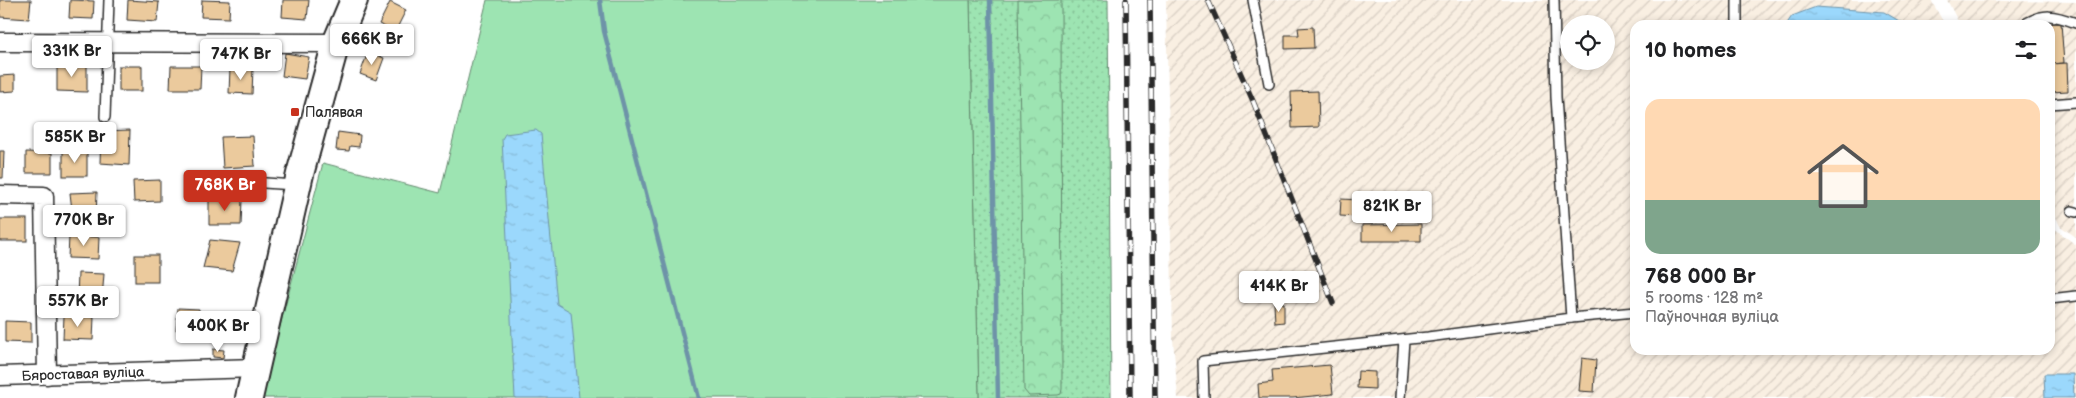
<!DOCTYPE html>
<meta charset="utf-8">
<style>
:root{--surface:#fff;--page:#f2f2f2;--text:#202124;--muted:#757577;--accent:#c8321e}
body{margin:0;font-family:"Balsamiq Sans",sans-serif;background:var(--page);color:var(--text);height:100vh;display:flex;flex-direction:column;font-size:19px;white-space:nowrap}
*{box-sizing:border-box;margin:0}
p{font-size:16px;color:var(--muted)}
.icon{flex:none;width:28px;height:28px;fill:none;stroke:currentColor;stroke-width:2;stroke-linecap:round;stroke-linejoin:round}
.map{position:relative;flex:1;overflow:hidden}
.details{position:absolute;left:1630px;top:20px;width:425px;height:335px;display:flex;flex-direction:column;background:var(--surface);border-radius:15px;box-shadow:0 2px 8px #0003}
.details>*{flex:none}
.buttons{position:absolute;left:1560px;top:15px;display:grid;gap:10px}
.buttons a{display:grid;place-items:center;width:55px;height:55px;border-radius:50%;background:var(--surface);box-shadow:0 2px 8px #0003;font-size:25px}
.price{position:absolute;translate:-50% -42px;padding:0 11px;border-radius:5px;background:#fff;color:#222;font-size:16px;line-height:32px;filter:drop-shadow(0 1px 2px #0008)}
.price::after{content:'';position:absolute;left:50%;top:30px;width:15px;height:11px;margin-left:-8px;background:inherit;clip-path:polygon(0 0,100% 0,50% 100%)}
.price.current{background:var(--accent);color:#fff}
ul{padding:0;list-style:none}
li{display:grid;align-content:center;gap:10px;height:265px;padding:0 15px}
li span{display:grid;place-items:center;height:155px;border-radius:15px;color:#555}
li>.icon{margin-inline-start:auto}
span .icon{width:90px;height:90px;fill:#fffc;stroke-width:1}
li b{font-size:21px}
h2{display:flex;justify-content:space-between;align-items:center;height:60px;padding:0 15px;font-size:21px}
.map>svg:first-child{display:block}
.industrial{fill:url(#industrial-furrows);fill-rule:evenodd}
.grass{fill:url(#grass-dots);stroke:#64886e}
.forest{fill:url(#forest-crowns);stroke:#64886e}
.green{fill:#9de4b2;stroke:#64886e}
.water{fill:url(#water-ripples);stroke:#6e93a8}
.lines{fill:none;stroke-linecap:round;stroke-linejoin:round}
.stream{stroke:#6e93a8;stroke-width:4.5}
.building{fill:#ebca9d;stroke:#2b2b2b}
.lane-casing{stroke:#2b2b2b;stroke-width:12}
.street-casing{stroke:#2b2b2b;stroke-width:21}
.primary-casing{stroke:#2b2b2b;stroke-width:30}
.lane{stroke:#fff;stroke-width:9}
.street{stroke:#fff;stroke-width:18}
.primary{stroke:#fff;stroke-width:26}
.rail-casing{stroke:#2b2b2b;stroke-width:5.5}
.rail{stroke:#fff;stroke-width:4;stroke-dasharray:11;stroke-linecap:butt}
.poi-dot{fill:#c8321e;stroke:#fff;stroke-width:2}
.labels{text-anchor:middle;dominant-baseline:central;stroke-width:4;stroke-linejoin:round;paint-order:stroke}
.poi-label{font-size:14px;fill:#2b2b2b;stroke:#fff;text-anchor:start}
.street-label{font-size:14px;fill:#2b2b2b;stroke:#fff}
</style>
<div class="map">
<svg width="2076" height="398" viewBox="0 0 2076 398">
<defs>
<pattern id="industrial-furrows" width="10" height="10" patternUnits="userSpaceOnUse" patternTransform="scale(1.25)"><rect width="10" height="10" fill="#f9efe2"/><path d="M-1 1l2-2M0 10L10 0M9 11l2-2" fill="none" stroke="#d6cdc2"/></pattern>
<pattern id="grass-dots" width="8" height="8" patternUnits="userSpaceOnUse" patternTransform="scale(1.25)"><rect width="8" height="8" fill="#9de4b2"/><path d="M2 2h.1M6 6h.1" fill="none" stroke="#87c499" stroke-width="1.8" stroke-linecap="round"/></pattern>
<pattern id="forest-crowns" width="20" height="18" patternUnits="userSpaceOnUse" patternTransform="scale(1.25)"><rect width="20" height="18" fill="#9de4b2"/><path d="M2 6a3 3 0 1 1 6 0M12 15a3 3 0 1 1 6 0" fill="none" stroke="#87c499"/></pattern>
<pattern id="water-ripples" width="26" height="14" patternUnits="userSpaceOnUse" patternTransform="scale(1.25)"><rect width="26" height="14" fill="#9bd8fc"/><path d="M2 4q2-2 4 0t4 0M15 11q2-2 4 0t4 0" fill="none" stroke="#86bad8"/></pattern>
</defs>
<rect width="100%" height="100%" fill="#fff"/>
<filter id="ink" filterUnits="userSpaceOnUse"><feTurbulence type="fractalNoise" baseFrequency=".02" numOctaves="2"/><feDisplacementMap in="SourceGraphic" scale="10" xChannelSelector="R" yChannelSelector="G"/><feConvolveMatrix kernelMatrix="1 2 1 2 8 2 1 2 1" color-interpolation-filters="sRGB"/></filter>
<g filter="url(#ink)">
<g class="industrial">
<path d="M1166 0H1931L1945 25H1635V350H2050V220L2054 228 2076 245V398H1178L1173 339ZM1569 24H1606V61H1569Z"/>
<path d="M1947 0 2076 2V237L2060 226 2050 205V25H1960Z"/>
</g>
<path class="grass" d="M970 0H1108L1111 398H979Z"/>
<path class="forest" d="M1018 0H1061L1062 389 1061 394 1058 395 1029 396 1024 390Z"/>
<path class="green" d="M487 0H970L979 398H261L323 163 440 193Z"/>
<g class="water">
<path d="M1816 7 1884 12 1906 25H1786L1792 16Z"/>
<path d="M536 130 541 134 557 304 571 312 579 398H515L502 139 505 134Z"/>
<path d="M2044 374H2073L2074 398H2045Z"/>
</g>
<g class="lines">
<g class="stream">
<path d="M600 0 604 31 699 398"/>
<path d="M990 0 998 398"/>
</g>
</g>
<g class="building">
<path d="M0 0H31L29 19 0 17Z"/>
<path d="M70 0 94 1 93 19 69 18Z"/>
<path d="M128 0 159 2 157 22 127 20Z"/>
<path d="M202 0 230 1 229 18 201 17Z"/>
<path d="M283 0H309L307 19 282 17Z"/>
<path d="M390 2 406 10 395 32 379 24Z"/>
<path d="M2061 23 2064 63 2050 64V25L2043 24Z"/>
<path d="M1313 27 1314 48 1285 49V35H1299L1298 28Z"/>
<path d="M368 52 384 58 376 80 360 74Z"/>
<path d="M285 53 309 57 305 79 282 76Z"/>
<path d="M2067 63 2068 91 2050 92V64Z"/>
<path d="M57 64 87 65V92L57 91Z"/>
<rect x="119" y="66" width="23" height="25"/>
<path d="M171 66H201L200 89H170Z"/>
<path d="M230 68H253L252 94 229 93Z"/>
<path d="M15 75V91L0 92V76Z"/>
<path d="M1318 91 1319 127 1292 128 1291 92Z"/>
<path d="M130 130 129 165 100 163 101 131Z"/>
<path d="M338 132 360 135 359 147 350 146 349 151 336 150Z"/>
<path d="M253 136 255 166 223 168 221 137Z"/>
<path d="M0 151H4L3 178H0Z"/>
<rect x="63" y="151" width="24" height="25"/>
<path d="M26 152 52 153V173H26Z"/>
<path d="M160 180V201L134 202 133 181Z"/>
<path d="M97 192 96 218 73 219 70 193Z"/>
<path d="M209 199 242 200 241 225H209Z"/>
<path d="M1341 199 1359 200 1358 217 1340 216Z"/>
<rect x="0" y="219" width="27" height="22"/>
<path d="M1421 224V241H1362V225Z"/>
<path d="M69 236 99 237 98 259 68 258Z"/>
<path d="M210 240 240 243 232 271 203 268Z"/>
<rect x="135" y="255" width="23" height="27"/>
<path d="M78 273 104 274 102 299 77 298Z"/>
<path d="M1274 303H1284V322L1275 323Z"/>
<path d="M178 308 199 309 198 332 176 330Z"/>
<path d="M64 316 94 317 93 340 63 339Z"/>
<path d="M5 321 31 322V343L5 342Z"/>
<path d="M213 349 224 350 223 358 213 357Z"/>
<path d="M1582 358 1596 360 1594 392 1579 391Z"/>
<path d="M1330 365 1333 394 1293 398H1259L1258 384 1273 382 1272 370Z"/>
<path d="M1358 371 1375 372V389L1357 388Z"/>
</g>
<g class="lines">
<g class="lane-casing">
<g id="lane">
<path d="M1253 0 1269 84"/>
<path d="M1737 0V25"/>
<path d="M2023 25C2044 12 2054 15 2076 23"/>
<path d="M2050 104 2076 102"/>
<path d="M105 117 109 0"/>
<path d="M190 178 295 185"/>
<path d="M2072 211 2076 212"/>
<path d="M2050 299 2076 296"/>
<path d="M1571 318 1635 312"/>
<path d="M1204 398 1203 361 1428 337 1571 318 1556 97 1554 0"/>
<path d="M1400 398 1404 340"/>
</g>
</g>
<g class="street-casing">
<g id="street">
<path d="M0 42 336 43"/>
<path d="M0 195 44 196 47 375"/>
<path d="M0 376 256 368"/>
</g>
</g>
<g class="primary-casing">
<path id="primary" d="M249 398 300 174 336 43 354 0"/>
</g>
<use href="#lane" class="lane"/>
<use href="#street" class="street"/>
<use href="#primary" class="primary"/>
<g class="rail-casing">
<g id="rail">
<path d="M1126 0 1130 398"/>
<path d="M1150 0 1155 398"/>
<path d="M1208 0 1253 101 1333 303"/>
</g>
</g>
<use href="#rail" class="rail"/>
</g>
</g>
<rect class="poi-dot" x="290" y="107" width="10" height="10" rx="2.5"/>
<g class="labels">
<g class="poi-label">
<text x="305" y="112">Палявая</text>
</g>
<g class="street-label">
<text transform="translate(83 374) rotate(-2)">Бяроставая вуліца</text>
</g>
</g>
</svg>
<div class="buttons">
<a><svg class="icon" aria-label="locate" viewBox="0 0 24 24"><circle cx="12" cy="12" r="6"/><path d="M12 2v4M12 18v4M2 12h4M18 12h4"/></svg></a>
</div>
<b class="price" style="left:372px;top:66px">666K Br</b>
<b class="price" style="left:72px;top:78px">331K Br</b>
<b class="price" style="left:241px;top:81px">747K Br</b>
<b class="price" style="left:75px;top:164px">585K Br</b>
<b class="price current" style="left:225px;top:212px">768K Br</b>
<b class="price" style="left:1392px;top:233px">821K Br</b>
<b class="price" style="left:84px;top:247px">770K Br</b>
<b class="price" style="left:1279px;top:313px">414K Br</b>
<b class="price" style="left:78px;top:328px">557K Br</b>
<b class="price" style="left:218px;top:353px">400K Br</b>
<section class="details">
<h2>10 homes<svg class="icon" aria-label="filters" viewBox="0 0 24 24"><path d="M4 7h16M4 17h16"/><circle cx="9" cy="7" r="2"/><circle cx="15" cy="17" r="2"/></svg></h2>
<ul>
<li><span style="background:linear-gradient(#ffd9b3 65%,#7fa58c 0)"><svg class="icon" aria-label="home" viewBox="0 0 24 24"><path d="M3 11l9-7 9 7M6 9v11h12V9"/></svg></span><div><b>768 000 Br</b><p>5 rooms · 128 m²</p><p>Паўночная вуліца</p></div></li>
</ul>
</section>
</div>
